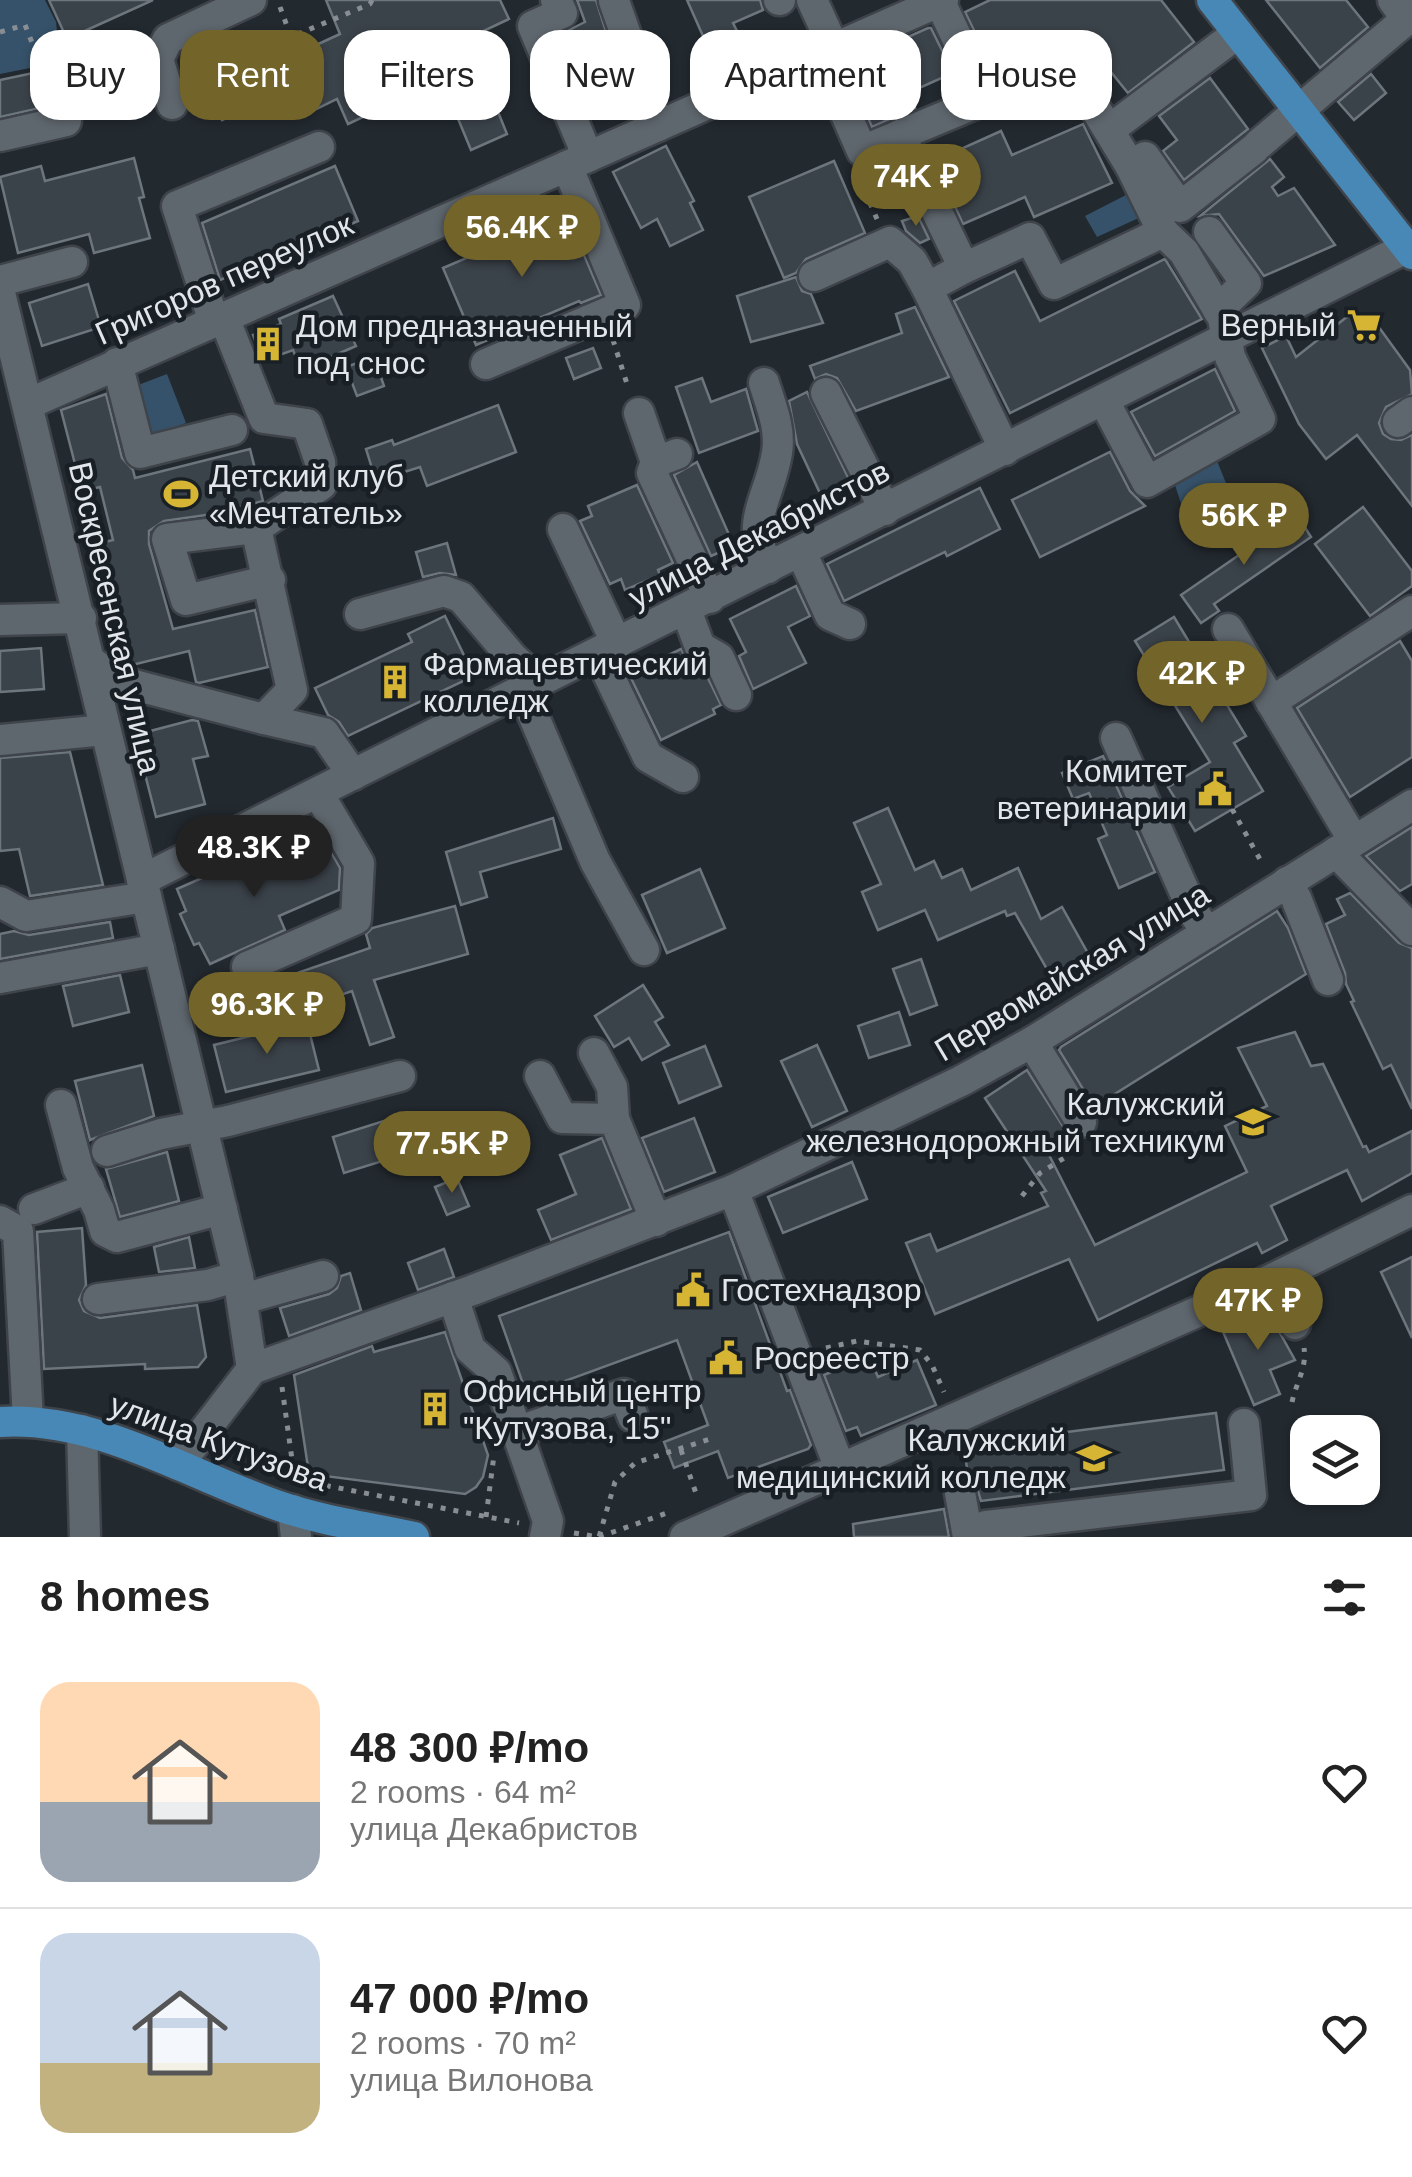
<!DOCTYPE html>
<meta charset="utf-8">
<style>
:root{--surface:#fff;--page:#f2f2f2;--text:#222;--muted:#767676;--line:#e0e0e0;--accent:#73642a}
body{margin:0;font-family:Helvetica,sans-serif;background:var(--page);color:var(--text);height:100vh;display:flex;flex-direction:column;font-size:38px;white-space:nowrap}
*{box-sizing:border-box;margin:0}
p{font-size:32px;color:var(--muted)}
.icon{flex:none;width:55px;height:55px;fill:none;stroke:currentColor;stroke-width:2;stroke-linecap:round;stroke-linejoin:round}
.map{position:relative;height:1537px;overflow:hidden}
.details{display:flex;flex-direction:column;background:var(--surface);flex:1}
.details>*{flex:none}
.hud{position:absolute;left:30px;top:30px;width:1352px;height:90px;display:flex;gap:20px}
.fabs{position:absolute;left:1290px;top:1415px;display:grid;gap:20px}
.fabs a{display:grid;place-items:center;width:90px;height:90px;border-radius:20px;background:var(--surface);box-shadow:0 2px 8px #0004;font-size:50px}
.price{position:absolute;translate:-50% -85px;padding:0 22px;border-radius:35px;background:var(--accent);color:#fff;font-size:32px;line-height:65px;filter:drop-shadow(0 2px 5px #0008)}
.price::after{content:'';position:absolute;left:50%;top:60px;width:30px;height:22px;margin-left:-15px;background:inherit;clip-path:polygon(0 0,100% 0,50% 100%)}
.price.selected{background:#222;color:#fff}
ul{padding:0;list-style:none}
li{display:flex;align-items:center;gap:30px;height:250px;padding:0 40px}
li+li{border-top:2px solid var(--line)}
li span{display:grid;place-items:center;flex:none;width:280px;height:200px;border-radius:30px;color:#555}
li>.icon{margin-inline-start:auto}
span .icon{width:120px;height:120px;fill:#fffc;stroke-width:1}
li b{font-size:42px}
h2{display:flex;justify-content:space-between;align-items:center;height:120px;padding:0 40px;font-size:42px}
.pill{padding:0 35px;border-radius:30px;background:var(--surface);box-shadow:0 2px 8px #0004;font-size:35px;line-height:90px}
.pill.selected{background:var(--accent);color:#fff}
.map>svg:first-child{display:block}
.green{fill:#36526a}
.building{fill:#3b434a;stroke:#6d757d;stroke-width:2.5}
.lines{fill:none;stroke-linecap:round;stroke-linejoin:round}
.minor-casing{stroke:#3f444a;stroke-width:35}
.major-casing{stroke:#3f444a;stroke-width:35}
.path{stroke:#888e93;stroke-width:5;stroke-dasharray:5 8;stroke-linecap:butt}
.minor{stroke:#5f676e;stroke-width:30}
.major{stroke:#4888b6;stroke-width:30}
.labels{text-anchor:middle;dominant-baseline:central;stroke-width:9;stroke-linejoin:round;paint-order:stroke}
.street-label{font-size:32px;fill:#e2e6ea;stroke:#181f25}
.poi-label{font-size:32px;fill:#e2e6ea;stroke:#181f25;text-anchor:start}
</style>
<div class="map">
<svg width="1412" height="1537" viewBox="0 0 1412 1537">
<rect width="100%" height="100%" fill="#22292f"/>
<g class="green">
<path d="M0 0H45L56 22 60 62 0 74Z"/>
<path d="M1126 195 1143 216 1097 237 1085 216Z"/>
<path d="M167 374 186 423 152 436 133 387Z"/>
<path d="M1217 461 1228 488 1187 522 1175 485Z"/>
</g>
<g class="building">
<path d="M49 0H153L67 39Z"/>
<path d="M326 0H500L509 19 460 42 482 89 488 87 507 134 471 150 442 80 348 124 337 99 304 115 291 88 222 120 202 76 254 52 262 70 340 34Z"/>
<path d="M577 0H596L618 69 606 74 613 90 590 99 583 83 578 85 557 36 585 22Z"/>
<path d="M687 0H760L763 10 733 23 737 31 707 45Z"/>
<path d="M990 0H1161L1194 42 1128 93 1081 35 996 75 965 12Z"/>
<path d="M1266 0H1346L1368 27 1320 68Z"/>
<path d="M928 28H931L953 73 908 93 915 108 872 127 845 65Z"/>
<path d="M71 65 79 108 62 103 0 117V80Z"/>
<path d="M1371 74 1386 93 1354 120 1338 102Z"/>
<path d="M1210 78 1248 129 1184 180 1163 151 1177 140 1159 116Z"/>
<path d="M1083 124 1112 183 1034 217 1025 197 963 224 934 161 1001 131 1012 155Z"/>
<path d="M666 146 694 201 690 203 703 230 670 246 657 219 641 228 613 172Z"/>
<path d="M134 158 144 197 139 198 150 238 94 253 89 234 18 253 0 177 41 166 45 181Z"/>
<path d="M1270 159 1284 177 1272 187 1278 196 1294 188 1335 245 1264 276 1219 214 1200 216Z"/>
<path d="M834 161 865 233 806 259 796 273 784 278 749 197Z"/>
<path d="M335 166 358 221 220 280 202 223Z"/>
<path d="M567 215 601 295 581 303 579 301 476 345 443 268Z"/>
<path d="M918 216 929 239 920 243 906 231 902 221Z"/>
<path d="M1165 259 1202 319 1010 413 954 301 1015 271 1040 321Z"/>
<path d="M796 277 802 291 811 294 823 323 751 342 737 296Z"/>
<path d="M88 284 101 327 42 346 29 303Z"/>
<path d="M333 296 356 346 301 370 293 350 263 361 253 335 281 324 279 319Z"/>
<path d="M915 307 949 377 856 411 837 378 826 374 815 379 810 366 902 333 896 314Z"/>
<path d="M1356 314 1373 319 1410 370 1412 394 1386 407 1379 423 1383 434 1391 439 1401 440 1412 435V506L1357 435 1326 459 1299 424 1262 348 1286 336 1296 357 1348 316Z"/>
<path d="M593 348 601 368 574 379 566 358Z"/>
<path d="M374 357 384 386 357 396 346 367Z"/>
<path d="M1215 369 1235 411 1155 456 1131 412Z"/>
<path d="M702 378 711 402 746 389 758 431 699 453 676 387Z"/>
<path d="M807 392 855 492 826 506 797 444 789 401Z"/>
<path d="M106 394 122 458 133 470 135 478 250 449 263 501 213 514 164 521 149 531V544L173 629 255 610 268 667 199 683 196 682 189 651 132 665 126 663 96 544 113 540 100 487 82 491 61 410Z"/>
<path d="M498 405 516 452 427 486 420 467 376 481 366 449 392 440 394 445Z"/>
<path d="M1110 452 1130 491 1145 506 1040 557 1012 500Z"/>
<path d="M697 462 734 546 711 556 674 475Z"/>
<path d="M637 485 673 563 658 570 660 575 625 590 621 579 610 584 580 521 592 516 588 506Z"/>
<path d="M980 488 1000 529 947 556 945 552 844 601 827 564Z"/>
<path d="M1363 507 1412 571V586L1370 616 1315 544Z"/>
<path d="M1297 515 1311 537 1214 604 1219 611 1201 623 1181 595Z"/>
<path d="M447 543 456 575 440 573 423 577 416 552Z"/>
<path d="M796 586 810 616 788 627 806 663 753 689 739 656 746 652 730 619Z"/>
<path d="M445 616 474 676 348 736 339 722 328 715 315 688 412 642 408 634Z"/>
<path d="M1174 617 1215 685 1233 674 1245 694 1227 705 1246 736 1234 743 1263 791 1195 831 1168 787 1210 762 1135 641Z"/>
<path d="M1400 641 1412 661V757L1350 797 1297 708Z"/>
<path d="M41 648 44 689 0 692V651Z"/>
<path d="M681 649 696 677 705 672 721 705 713 709 715 714 661 740 629 674Z"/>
<path d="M192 720 198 721 208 756 193 759 205 804 156 817 135 735Z"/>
<path d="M70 752 103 885 30 896 19 849 0 851V758Z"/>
<path d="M1103 756 1155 872 1119 888 1098 839 1107 835 1089 793 1073 799 1062 773Z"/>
<path d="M888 808 915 870 934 861 942 878 962 869 971 890 1018 868 1041 919 1062 907 1094 964 1056 985 1015 913 1007 916 1005 911 938 940 925 910 878 930 862 892 881 884 854 823Z"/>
<path d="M553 818 561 849 480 872 487 897 461 905 446 852Z"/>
<path d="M1412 827V884L1400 891 1366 856Z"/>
<path d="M325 842 340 868 339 890 279 916 285 930 210 964 199 943 194 945 180 914 186 911 177 889 252 856 259 872Z"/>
<path d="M700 869 725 928 667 953 642 895Z"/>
<path d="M1350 893 1399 943 1412 948V1109L1391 1065 1383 1069 1351 1002 1354 1001 1346 984 1345 973 1326 924 1345 915 1337 899Z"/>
<path d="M455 906 468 954 374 980 394 1037 370 1045 352 991 288 1013 277 980 370 948 366 934 372 928Z"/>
<path d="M1277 911 1288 928 1306 974 1094 1107 1059 1050 1061 1047Z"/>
<path d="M110 922 113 938 0 959V934L14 931 29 935Z"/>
<path d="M921 959 937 1005 910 1015 893 969Z"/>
<path d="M120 975 129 1012 73 1026 63 986Z"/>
<path d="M643 985 663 1017 655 1022 669 1045 642 1060 629 1038 614 1047 595 1016Z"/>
<path d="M899 1012 910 1045 869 1058 858 1026Z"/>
<path d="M307 1022 319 1070 226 1092 214 1045Z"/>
<path d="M1295 1032 1311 1066 1323 1064 1363 1147 1366 1146 1369 1152 1412 1131V1173L1362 1201 1347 1170 1271 1206 1287 1240 1262 1253 1257 1243 1098 1320 1069 1259 935 1314 906 1243 930 1234 937 1251 1048 1206 1041 1193 1046 1191 985 1098 1027 1070 1068 1134 1046 1149 1095 1245 1247 1172 1225 1126 1267 1106 1238 1048Z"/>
<path d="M817 1045 847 1111 812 1127 781 1061Z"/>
<path d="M705 1046 721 1086 679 1103 663 1063Z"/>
<path d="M142 1065 154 1116 90 1140 75 1081Z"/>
<path d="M694 1118 715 1172 664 1192 642 1138Z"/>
<path d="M390 1119 402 1155 344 1173 333 1137Z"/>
<path d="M602 1138 631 1209 551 1240 538 1210 576 1194 560 1155Z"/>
<path d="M167 1152 179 1201 120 1217 106 1169Z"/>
<path d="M852 1162 867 1199 783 1233 768 1197Z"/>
<path d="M457 1178 469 1206 447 1215 435 1187Z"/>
<path d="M82 1228 86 1285 79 1300 84 1311 100 1318 197 1305 206 1357 198 1367 145 1369V1364L44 1369 37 1232Z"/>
<path d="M729 1232 787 1391 790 1390 811 1445 808 1449 728 1478 718 1451 674 1468 664 1442 708 1425 677 1340 527 1395 499 1316Z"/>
<path d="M189 1237 195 1268 159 1272 154 1247Z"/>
<path d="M444 1249 454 1277 418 1290 408 1263Z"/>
<path d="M1412 1257V1338L1381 1272Z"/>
<path d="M350 1273 361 1310 289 1336 280 1308 329 1294 337 1288 341 1276Z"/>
<path d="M1266 1308 1295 1360 1270 1370 1280 1394 1254 1405 1221 1327Z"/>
<path d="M445 1332 488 1455 483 1477 476 1487 465 1494 309 1474 294 1375 372 1346 374 1352Z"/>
<path d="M869 1356 878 1377 917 1360 936 1405 861 1436 857 1427 846 1431 824 1375Z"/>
<path d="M1216 1413 1224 1470 981 1501 975 1482 968 1477 964 1445Z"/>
<path d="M944 1509 949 1537H854L853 1524Z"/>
</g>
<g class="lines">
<g class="minor-casing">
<g id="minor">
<path d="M556 0 562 13 533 26 588 157"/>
<path d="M779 0H780"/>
<path d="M812 0 834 48"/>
<path d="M614 1 658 126"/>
<path d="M940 2 986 99"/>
<path d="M820 55 862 151 986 99 1081 85 1131 167"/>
<path d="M172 104 158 59 168 39 251 0"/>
<path d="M1109 130 1238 33"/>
<path d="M900 135 964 268 1030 238 1054 284 1163 232 1131 167 1145 157 1180 207 1254 149"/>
<path d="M0 136 66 121"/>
<path d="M1259 144 1407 19 1393 0"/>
<path d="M1209 232 1246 283 1218 310"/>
<path d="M814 276 890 242 912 261 927 288 964 268"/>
<path d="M0 281 72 262"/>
<path d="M927 288 1005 450"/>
<path d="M0 293 238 1276 252 1369"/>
<path d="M224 318 264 418 307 424 320 462 321 485 256 528"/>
<path d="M214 322 177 206 319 147"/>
<path d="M117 363 140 453 232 430"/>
<path d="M486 364 625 305 567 166"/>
<path d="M764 383C771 406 781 428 777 453 769 501 744 519 768 568"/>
<path d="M826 393 885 510"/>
<path d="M1104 401 1147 482 1260 419 1230 357 1223 318 1184 252 1163 232"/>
<path d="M28 404 943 0"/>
<path d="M639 413 656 462"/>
<path d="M1398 422 1412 412"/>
<path d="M677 454 656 462 652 473 710 598"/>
<path d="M563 529 617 644"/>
<path d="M801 552 830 615 850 624"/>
<path d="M686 610 700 647 719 658 736 695"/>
<path d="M360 614 444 591 461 597 512 657 539 682"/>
<path d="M0 620 81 618"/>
<path d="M1228 629 1354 841"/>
<path d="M598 653 648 757 683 777"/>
<path d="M89 660 115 680 264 719 292 690 256 528 167 539 186 600 270 580"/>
<path d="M523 691 595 861 644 950"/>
<path d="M1271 702 1412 611"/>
<path d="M264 719 324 733 353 775"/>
<path d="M1116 738 1194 913 1207 933"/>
<path d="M0 740 105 730"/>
<path d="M1336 852 1412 930"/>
<path d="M142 880 1412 245"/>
<path d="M1287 882 1296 898 1328 980"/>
<path d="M0 902 26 916 146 897"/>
<path d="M247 967 356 919 359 863 318 793"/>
<path d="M0 978 159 949"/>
<path d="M1032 1042 1081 1122"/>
<path d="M594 1053 612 1087 614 1119"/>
<path d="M540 1076 562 1118 614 1119 656 1221"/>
<path d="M61 1105 78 1168 99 1210 105 1231 117 1237 222 1209"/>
<path d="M107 1151 161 1134 228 1121 400 1076"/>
<path d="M733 1190 841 1471"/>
<path d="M34 1209 89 1188"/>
<path d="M0 1221 18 1231 28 1420"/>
<path d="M1272 1279 1295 1324"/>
<path d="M453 1297 470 1349 496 1372 548 1521 545 1537"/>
<path d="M98 1299 208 1285 238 1276"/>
<path d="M243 1299 323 1276"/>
<path d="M82 1430 85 1537"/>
<path d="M517 1432 624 1394 633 1417"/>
<path d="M178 1465 252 1369 473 1290 733 1190 961 1081 1032 1042 1412 805"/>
<path d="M960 1493 968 1537"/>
<path d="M293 1510 296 1537"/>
<path d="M968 1534 986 1526 1251 1495 1244 1424"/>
<path d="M685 1537 1272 1279 1412 1210"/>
</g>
</g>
<g class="major-casing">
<g id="major">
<path d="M1212 0 1412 254"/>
<path d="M0 1422C98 1416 189 1475 279 1506 322 1521 369 1527 414 1537"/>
</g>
</g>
<g class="path">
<path d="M280 7 291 37 370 4 372 0"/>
<path d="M0 32 25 25 37 55 81 47"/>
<path d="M859 179 877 219"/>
<path d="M613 340 628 387"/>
<path d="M1232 809 1262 863"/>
<path d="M1022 1196 1040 1173 1069 1155 1072 1146"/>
<path d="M826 1348 857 1341 920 1350 932 1365 944 1392"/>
<path d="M282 1387 294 1474 303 1481"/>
<path d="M1292 1402C1296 1383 1307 1368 1304 1348"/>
<path d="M681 1450 698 1499"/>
<path d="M313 1483 519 1523"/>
<path d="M486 1517 494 1455"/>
<path d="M574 1533 599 1537 615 1482 635 1463 713 1438"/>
<path d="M599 1537 667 1513"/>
</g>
<use href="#minor" class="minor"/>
<use href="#major" class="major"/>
</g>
<defs>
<g id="supermarket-bare" transform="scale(2.7)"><path d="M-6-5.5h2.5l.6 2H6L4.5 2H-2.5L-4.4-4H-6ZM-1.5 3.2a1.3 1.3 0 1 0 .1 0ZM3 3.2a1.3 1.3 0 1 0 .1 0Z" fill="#d6b534" stroke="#181f25" stroke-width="2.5" paint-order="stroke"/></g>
<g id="building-bare" transform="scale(2.7)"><path d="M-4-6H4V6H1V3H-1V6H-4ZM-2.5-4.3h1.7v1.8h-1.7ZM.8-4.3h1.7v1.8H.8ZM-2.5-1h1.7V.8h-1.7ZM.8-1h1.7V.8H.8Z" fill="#d6b534" stroke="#181f25" stroke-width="2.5" paint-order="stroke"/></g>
<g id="stadium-bare" transform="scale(2.7)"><path d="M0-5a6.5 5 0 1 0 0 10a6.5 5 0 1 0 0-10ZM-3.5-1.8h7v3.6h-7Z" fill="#d6b534" stroke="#181f25" stroke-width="2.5" paint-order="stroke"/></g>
<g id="civic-bare" transform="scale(2.7)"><path d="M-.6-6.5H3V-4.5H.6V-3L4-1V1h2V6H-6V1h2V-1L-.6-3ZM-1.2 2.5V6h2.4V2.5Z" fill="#d6b534" stroke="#181f25" stroke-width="2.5" paint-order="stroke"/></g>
<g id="university-bare" transform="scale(2.7)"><path d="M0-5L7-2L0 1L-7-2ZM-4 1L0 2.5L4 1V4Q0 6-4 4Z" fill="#d6b534" stroke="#181f25" stroke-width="2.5" paint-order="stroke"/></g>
</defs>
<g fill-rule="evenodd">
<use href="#supermarket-bare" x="1364" y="325"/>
<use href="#building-bare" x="268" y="344"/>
<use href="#stadium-bare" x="181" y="494"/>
<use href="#building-bare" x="395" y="682"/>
<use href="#civic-bare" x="1215" y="789"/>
<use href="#university-bare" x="1253" y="1122"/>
<use href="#civic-bare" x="693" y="1290"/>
<use href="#civic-bare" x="726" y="1358"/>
<use href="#building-bare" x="435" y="1409"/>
<use href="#university-bare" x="1094" y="1458"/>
</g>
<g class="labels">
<g class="street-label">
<text transform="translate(224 279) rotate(-24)">Григоров переулок</text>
<text transform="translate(759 534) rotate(-27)">улица Декабристов</text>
<text transform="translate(115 618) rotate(77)">Воскресенская улица</text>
<text transform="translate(1072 972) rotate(-31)">Первомайская улица</text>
<text transform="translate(219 1442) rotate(20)">улица Кутузова</text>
</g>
<g class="poi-label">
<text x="1336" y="325" text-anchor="end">Верный</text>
<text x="296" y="326">Дом предназначенный<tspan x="296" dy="37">под снос</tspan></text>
<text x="209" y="476">Детский клуб<tspan x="209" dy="37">«Мечтатель»</tspan></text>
<text x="423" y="664">Фармацевтический<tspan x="423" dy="37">колледж</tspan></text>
<text x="1187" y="771" text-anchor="end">Комитет<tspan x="1187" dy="37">ветеринарии</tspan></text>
<text x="1225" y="1104" text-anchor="end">Калужский<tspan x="1225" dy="37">железнодорожный техникум</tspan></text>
<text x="721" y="1290">Гостехнадзор</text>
<text x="754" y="1358">Росреестр</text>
<text x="463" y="1391">Офисный центр<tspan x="463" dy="37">"Кутузова, 15"</tspan></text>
<text x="1066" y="1440" text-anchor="end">Калужский<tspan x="1066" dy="37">медицинский колледж</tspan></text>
</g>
</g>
</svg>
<div class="fabs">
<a><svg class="icon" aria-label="layers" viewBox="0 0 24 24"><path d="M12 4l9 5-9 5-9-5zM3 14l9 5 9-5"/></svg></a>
</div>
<b class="price" style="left:916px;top:229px">74K ₽</b>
<b class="price" style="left:522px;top:280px">56.4K ₽</b>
<b class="price" style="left:1244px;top:568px">56K ₽</b>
<b class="price" style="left:1202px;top:726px">42K ₽</b>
<b class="price selected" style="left:254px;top:900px">48.3K ₽</b>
<b class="price" style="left:267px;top:1057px">96.3K ₽</b>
<b class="price" style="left:452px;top:1196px">77.5K ₽</b>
<b class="price" style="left:1258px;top:1353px">47K ₽</b>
<div class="hud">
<a class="pill">Buy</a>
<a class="pill selected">Rent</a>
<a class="pill">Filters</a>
<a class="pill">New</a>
<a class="pill">Apartment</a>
<a class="pill">House</a>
</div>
</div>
<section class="details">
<h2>8 homes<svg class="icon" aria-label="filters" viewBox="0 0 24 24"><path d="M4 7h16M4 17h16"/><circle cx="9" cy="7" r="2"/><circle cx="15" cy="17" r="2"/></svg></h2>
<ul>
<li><span style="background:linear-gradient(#ffd9b3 60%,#9aa5b1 0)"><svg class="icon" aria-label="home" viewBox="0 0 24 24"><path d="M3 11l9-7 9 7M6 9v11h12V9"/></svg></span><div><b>48 300 ₽/mo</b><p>2 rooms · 64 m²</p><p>улица Декабристов</p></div><svg class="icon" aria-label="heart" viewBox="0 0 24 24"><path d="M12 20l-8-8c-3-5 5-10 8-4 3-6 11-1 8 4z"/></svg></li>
<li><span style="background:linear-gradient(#c9d6e8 65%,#c2b280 0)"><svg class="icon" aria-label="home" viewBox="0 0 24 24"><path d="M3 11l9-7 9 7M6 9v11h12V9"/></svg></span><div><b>47 000 ₽/mo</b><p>2 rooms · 70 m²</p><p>улица Вилонова</p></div><svg class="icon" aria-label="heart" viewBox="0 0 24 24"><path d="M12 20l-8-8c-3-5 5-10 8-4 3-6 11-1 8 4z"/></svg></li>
</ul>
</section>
